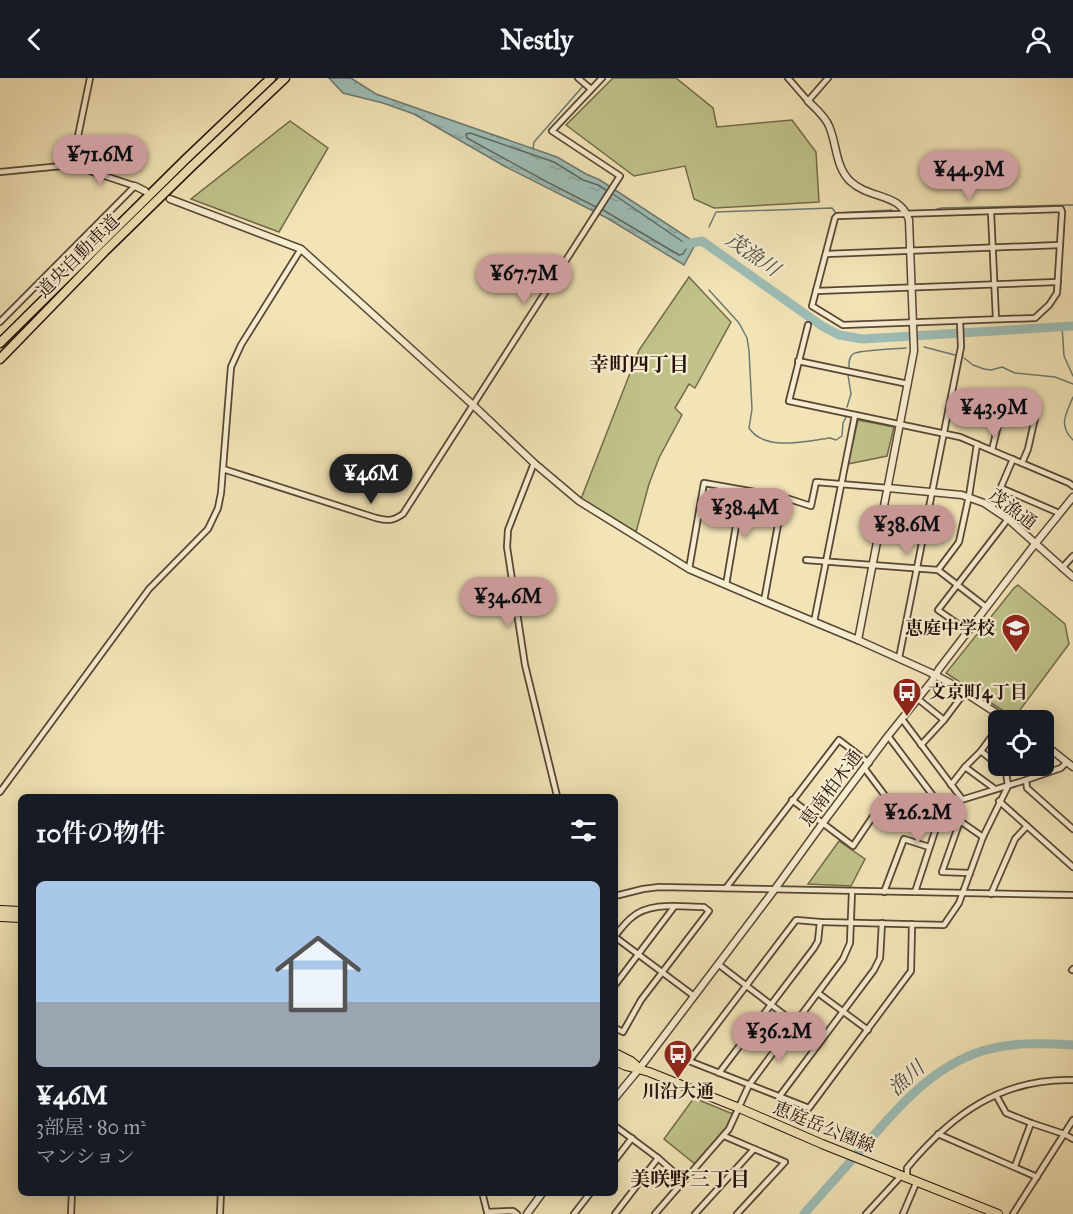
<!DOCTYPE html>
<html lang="ja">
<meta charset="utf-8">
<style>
:root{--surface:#171b24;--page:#20242c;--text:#f1f3f6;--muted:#9ea1a6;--line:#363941;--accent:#c59692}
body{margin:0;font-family:"IM FELL Great Primer","Noto Serif JP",serif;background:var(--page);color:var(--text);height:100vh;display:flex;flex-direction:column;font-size:22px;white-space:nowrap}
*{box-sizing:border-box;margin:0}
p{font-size:20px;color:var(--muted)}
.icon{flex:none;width:33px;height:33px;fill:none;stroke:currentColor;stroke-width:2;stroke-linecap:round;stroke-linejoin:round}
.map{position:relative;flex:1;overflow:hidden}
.sheet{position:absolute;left:18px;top:716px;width:600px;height:402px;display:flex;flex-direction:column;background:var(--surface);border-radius:9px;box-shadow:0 3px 15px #0003}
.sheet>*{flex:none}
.tools{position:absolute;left:988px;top:632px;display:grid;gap:12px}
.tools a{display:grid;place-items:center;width:66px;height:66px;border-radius:9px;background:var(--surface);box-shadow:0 3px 15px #0003;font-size:30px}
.price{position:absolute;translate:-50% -51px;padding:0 14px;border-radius:21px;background:var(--accent);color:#111;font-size:20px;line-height:39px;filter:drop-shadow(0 2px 3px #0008)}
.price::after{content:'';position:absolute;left:50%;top:36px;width:18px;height:14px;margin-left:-9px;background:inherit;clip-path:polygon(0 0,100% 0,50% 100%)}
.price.active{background:#222;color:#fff}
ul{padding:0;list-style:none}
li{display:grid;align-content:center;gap:12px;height:318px;padding:0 18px}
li+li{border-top:2px solid var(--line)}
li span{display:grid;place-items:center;height:186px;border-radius:9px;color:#555}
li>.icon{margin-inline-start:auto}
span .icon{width:108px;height:108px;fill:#fffc;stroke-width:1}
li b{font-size:26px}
h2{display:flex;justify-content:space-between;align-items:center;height:72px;padding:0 18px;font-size:26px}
header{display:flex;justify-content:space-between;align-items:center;height:78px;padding:0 18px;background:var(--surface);font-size:27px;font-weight:800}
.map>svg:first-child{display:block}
.green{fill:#c0c28a;stroke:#726a4a;stroke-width:1.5}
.water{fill:url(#water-ripples);stroke:#6d7871;stroke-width:1.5}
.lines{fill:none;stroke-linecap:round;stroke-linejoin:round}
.shore{stroke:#606760;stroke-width:1.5}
.stream{stroke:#6d7871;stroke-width:1.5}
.river{stroke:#9dbdb6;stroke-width:9}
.minor-casing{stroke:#584635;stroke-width:8}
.tertiary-casing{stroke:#584635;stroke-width:9}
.primary-casing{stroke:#24110a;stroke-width:10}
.motorway-casing{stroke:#24110a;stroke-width:11}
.minor{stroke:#f7edd0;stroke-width:4.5}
.tertiary{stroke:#f7edd0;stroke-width:6}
.primary{stroke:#f2e4b7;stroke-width:8}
.motorway{stroke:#f2e4b7;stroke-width:8}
.labels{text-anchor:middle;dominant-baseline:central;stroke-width:4.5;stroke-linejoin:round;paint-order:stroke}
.street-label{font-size:18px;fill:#24110a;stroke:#f7edd0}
.poi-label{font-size:18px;font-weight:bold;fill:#24110a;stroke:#f7edd0;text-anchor:end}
.water-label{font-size:20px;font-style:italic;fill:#4e4d46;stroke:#f7edd0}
.neighbourhood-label{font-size:20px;font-weight:bold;fill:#24110a;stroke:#f7edd0}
</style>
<header><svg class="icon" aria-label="back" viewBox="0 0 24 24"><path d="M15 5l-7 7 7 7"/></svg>Nestly<svg class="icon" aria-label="person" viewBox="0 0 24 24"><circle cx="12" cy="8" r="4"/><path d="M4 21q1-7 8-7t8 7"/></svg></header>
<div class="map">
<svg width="1073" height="1136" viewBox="0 0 1073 1136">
<defs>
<pattern id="water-ripples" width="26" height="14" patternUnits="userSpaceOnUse" patternTransform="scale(1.5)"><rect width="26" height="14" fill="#9dbdb6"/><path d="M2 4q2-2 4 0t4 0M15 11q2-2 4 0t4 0" fill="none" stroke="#87a19b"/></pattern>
</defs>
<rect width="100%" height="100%" fill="#f2e4b7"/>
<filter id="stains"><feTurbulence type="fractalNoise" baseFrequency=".00333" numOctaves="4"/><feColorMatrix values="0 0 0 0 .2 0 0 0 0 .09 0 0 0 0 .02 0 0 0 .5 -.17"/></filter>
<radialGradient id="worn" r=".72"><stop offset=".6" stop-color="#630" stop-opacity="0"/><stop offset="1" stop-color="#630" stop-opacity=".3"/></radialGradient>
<g class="green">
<path d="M613 0H676L713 30 717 49 792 42 816 74 819 124 714 130 694 121 685 88 634 98 566 47Z"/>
<path d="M290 43 328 70 279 154 191 121Z"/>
<path d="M689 199 731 244 695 310 689 306 675 330 682 337 659 380 649 406 636 454 581 421 639 272Z"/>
<path d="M858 342 894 349 887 378 848 386Z"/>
<path d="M1018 507 1065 546 1069 566 1014 640 946 595 1014 510Z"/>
<path d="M839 763 865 781 851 808 808 806Z"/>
<path d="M694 1020 733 1036 732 1045 695 1086 664 1061Z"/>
</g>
<path class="water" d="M329 0H351L376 16 557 79 586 96 600 102 696 165 684 187 607 140 506 89 414 36 383 25 343 15Z"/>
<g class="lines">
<g class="shore">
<path d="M596 129 549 105 467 60 466 56 470 55 554 84 583 102 598 107 606 112"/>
<path d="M603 132 679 177 683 176 687 169 686 166 613 116"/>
</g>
<g class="stream">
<path d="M533 71 534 64 584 7"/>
<path d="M937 131 942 130 1073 127"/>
<path d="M709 149 716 134 832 130 836 135 892 132"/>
<path d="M709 212 739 245 747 260 749 273 752 331 749 350C765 374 806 363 830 360L836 362 842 358 843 345 846 339"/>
<path d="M1062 248 1064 278 1073 298"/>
<path d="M924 269 955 277"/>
<path d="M964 280 973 287 984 291 991 292 1002 289 1015 295 1055 299 1073 306"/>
<path d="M849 289C849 284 849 279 853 276 859 272 896 271 906 270"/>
<path d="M1073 319C1066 336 1058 347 1073 362"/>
<path d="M847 329 851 316 848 297"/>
</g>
<g class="river">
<path d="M686 166 702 163 822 248 839 257 863 261 1073 248"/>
<path d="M804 1136C824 1113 845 1090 865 1067 898 1029 932 989 982 973 1011 964 1043 965 1073 967"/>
</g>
<g class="minor-casing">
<g id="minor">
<path d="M578 0 591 11"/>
<path d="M788 0 808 23 828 0"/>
<path d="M72 87 90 0"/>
<path d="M0 94 72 87 135 108 0 244"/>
<path d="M1061 131 1062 134 1057 215 1049 227 1035 240 843 247 812 228 835 140 837 138Z"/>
<path d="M991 134 996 241"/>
<path d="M826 176 1060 167"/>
<path d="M816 213 1058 204"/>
<path d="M808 247 789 323 960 359 1069 405 1073 408"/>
<path d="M798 283 908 306"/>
<path d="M992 372 1004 323 1037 331 1028 371 1022 385"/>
<path d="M534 385 508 452 507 469 525 587 557 718"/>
<path d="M223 391 376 440C388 443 393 443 403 436L620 98 552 53 602 0"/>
<path d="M1001 410 1059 435"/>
<path d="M992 430 1013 381"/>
<path d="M806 482 938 492 986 529"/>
<path d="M1062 490 1073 478"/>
<path d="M689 491 704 405 783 419 811 428 816 404 888 410"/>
<path d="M938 492 959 464 969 418 977 366"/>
<path d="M726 507 742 412"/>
<path d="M764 523 783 419"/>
<path d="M814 544 855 337"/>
<path d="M968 553 938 532 1008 441"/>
<path d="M899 580 961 269 960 243"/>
<path d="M918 621 944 642"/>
<path d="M902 641 962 721"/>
<path d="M888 658 940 727"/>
<path d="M921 667 944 642 965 614"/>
<path d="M981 673 1006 694"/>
<path d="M965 689 995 711"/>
<path d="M1026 702 1027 710 1073 751"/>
<path d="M951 707 965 689 981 673 999 648"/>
<path d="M0 714 149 511 208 451 218 430 221 415 231 289 241 267 301 171"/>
<path d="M792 722 853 768 886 719 865 691"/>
<path d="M999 723 1073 789"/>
<path d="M919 735 1026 702 1061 690 1067 684"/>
<path d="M970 795 942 794 960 743 983 759"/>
<path d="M726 810 839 662 869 685"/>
<path d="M884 814 904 761 929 769"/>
<path d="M915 814 944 726"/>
<path d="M991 816 1015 761 1027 748"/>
<path d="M615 818 643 811 659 809 1073 817"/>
<path d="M912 846 911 893 809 1030 689 983 796 842 820 844 944 847 959 825 983 759 1008 708 1006 694 1012 687"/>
<path d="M615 858C620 852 625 845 631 840 650 823 681 829 704 829L709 833 641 922 623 954 615 950"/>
<path d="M615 859 694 918"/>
<path d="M718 886 795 945"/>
<path d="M1072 892 1073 891"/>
<path d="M615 907 674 829"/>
<path d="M818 915 868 952"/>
<path d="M719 995 814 870 818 863 820 844"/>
<path d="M996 1017 1006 1035 1031 1045 1064 1056 1073 1061"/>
<path d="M779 1019 874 892 880 880 882 845"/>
<path d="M615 1048 658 1080 684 1103"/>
<path d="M938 1056 1037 1099"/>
<path d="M724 1058 785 1084 737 1136"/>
<path d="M615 1082 632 1060"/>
<path d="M1015 1088 1031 1045"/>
<path d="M907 1099V1090C951 1037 1001 1000 1073 1002"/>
<path d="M482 1114 487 1134 513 1133 517 1136"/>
<path d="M71 1136 72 1114"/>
<path d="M220 1136 221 1114"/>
<path d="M574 1136 591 1114"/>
<path d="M615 1136 658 1080"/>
<path d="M655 1136 729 1051 749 1007 843 881 850 865 852 813"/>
<path d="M695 1136 754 1071"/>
<path d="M866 1136 901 1098"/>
<path d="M903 1136 917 1103"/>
<path d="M1013 1136 1073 1042"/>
</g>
</g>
<g class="tertiary-casing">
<g id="tertiary">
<path d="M808 23C815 30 825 38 829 48 837 66 835 88 850 103 870 122 900 114 909 142L914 273 858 562"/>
<path d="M135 108 145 113"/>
<path d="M170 121 301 171 473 327 534 385 579 423 689 491 764 523 858 562 929 594 950 605 1007 642"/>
<path d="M888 410 962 417 984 425 1008 441 1073 499"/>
<path d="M1044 666 1073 689"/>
<path d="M615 1020 639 991 775 811 822 746 888 658 932 603 939 591 1031 471 1073 419"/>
<path d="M527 1136 543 1114"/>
</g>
</g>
<g class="primary-casing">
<g id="primary">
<path d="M0 832 21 833"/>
<path d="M0 839 21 840"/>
<path d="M615 975 631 983 639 990"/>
<path d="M615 983 626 988 649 994 739 1030 822 1066 998 1136"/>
</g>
</g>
<g class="motorway-casing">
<g id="motorway">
<path d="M0 265 185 82 271 0"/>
<path d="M0 281 105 173 191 89 285 0"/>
</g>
</g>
<use href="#minor" class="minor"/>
<use href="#tertiary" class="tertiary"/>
<use href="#primary" class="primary"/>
<use href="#motorway" class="motorway"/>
</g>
<defs>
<g id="school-pin" transform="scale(1.5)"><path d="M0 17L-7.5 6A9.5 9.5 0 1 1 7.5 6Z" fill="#8f2418" stroke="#f7edd0"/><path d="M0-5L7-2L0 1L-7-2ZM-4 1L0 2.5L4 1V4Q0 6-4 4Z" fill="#fff"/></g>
<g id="bus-pin" transform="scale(1.5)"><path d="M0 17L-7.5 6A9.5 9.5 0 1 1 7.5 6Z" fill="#8f2418" stroke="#f7edd0"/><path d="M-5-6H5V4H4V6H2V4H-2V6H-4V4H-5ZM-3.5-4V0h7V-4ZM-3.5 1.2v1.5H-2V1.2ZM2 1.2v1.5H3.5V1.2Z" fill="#fff"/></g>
</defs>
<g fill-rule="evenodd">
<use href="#school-pin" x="1016" y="550"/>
<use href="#bus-pin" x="907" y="614"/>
<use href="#bus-pin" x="678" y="976"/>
</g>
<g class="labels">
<g class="street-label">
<text transform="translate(78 178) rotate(-45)">道央自動車道</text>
<text transform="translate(1013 431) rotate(37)">茂漁通</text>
<text transform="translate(831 710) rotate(-53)">恵南柏木通</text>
<text transform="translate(824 1049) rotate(22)">恵庭岳公園線</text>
</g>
<g class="poi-label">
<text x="995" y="550">恵庭中学校</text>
<text x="928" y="614" text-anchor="start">文京町4丁目</text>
<text x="678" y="1013" text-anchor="middle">川沿大通</text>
</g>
<g class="water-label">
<text transform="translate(753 176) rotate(35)">茂漁川</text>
<text transform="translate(906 1000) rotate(-42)">漁川</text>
</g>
<g class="neighbourhood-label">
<text x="639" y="286">幸町四丁目</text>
<text x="690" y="1101">美咲野三丁目</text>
</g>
</g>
<rect width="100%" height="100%" filter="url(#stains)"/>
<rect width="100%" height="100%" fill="url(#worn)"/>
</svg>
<div class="tools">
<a><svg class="icon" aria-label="locate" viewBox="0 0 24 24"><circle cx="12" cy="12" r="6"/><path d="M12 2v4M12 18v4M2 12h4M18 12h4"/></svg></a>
</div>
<b class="price" style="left:100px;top:108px">¥71.6M</b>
<b class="price" style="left:969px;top:123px">¥44.9M</b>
<b class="price" style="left:524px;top:227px">¥67.7M</b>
<b class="price" style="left:994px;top:361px">¥43.9M</b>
<b class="price active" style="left:371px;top:427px">¥46M</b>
<b class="price" style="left:745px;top:461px">¥38.4M</b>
<b class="price" style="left:907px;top:478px">¥38.6M</b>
<b class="price" style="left:508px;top:550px">¥34.6M</b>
<b class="price" style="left:918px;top:766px">¥26.2M</b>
<b class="price" style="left:779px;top:985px">¥36.2M</b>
<section class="sheet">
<h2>10件の物件<svg class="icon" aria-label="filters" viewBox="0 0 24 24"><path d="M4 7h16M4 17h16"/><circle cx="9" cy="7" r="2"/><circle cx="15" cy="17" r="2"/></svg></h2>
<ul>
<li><span style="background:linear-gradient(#a9c7e8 65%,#9aa5b1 0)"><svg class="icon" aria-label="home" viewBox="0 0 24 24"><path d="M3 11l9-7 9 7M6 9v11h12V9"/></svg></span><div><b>¥46M</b><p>3部屋 · 80 m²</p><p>マンション</p></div></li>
</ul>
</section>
</div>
